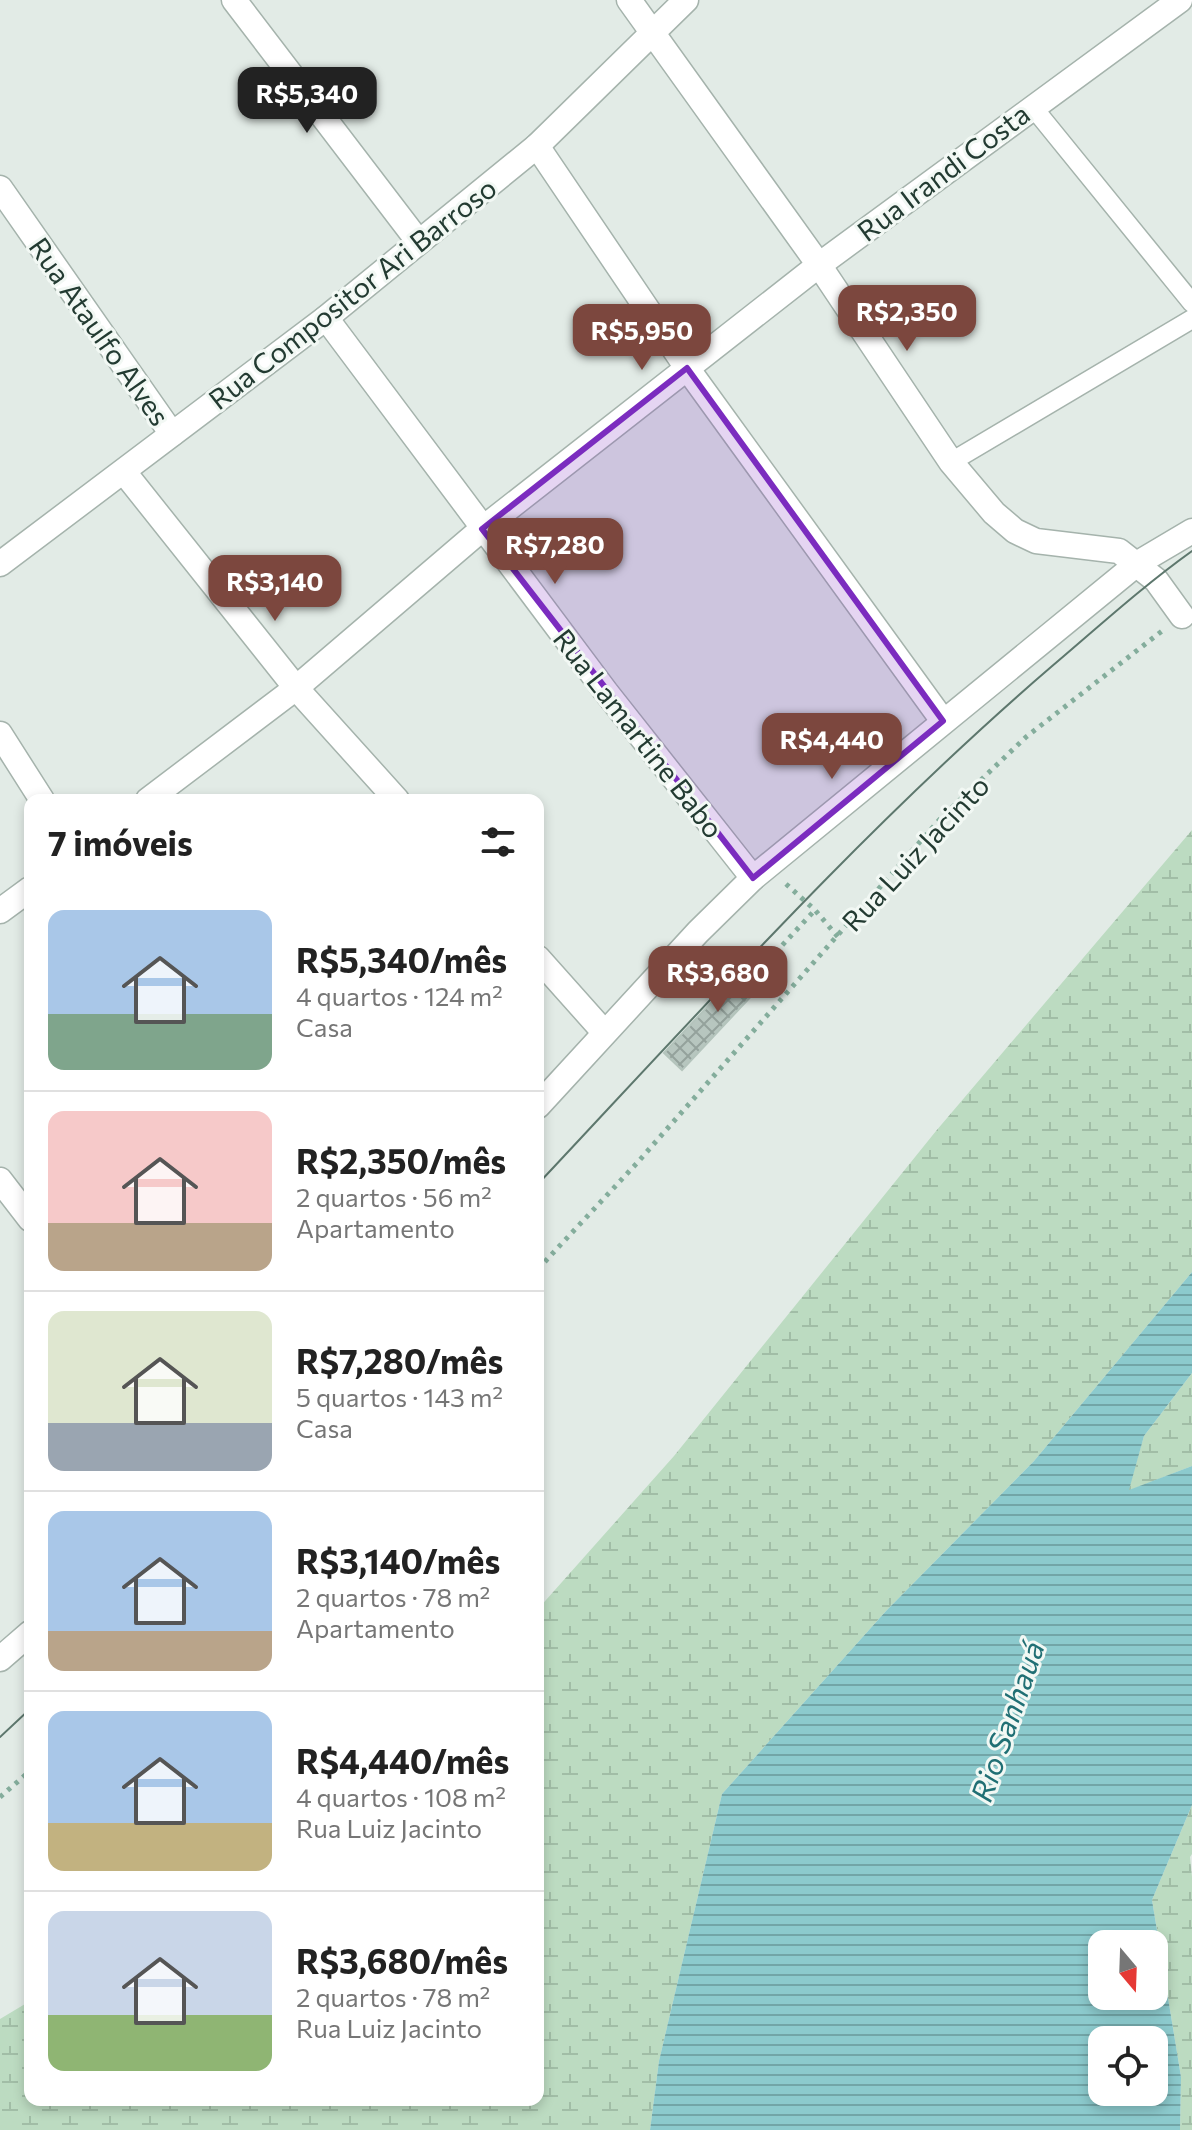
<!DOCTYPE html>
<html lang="pt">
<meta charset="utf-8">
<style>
:root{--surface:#fff;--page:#f6f6f6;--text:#222;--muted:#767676;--line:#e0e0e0;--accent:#7c473e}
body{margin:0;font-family:Commissioner,sans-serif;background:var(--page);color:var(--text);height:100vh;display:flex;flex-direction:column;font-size:30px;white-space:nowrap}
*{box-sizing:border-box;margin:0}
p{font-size:26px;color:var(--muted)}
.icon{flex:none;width:44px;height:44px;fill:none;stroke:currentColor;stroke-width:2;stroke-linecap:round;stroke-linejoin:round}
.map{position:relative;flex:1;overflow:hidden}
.details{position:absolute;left:24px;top:794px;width:520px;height:1312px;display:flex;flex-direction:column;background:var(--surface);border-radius:16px;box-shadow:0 4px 12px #0003}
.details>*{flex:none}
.needle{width:52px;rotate:161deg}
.controls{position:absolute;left:1088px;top:1930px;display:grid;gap:16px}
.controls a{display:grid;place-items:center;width:80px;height:80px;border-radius:16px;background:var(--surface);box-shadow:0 4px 12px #0003;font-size:40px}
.price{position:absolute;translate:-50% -68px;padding:0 18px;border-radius:16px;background:var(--accent);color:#fff;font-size:26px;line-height:52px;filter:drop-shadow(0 2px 4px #0008)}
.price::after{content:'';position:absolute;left:50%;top:48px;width:24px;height:18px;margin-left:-12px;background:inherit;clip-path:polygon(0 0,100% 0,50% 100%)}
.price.active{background:#222;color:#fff}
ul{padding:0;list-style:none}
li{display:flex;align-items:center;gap:24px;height:200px;padding:0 24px}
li+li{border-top:2px solid var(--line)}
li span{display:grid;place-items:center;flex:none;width:224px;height:160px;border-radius:16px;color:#555}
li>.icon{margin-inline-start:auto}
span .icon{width:96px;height:96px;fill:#fffc;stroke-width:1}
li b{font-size:34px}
h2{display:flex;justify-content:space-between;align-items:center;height:96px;padding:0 24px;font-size:34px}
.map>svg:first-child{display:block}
.wetland{fill:url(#wetland-marsh)}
.water{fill:url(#water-rules);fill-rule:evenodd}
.building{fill:url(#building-cross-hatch);stroke:#b4c4bc;stroke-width:2}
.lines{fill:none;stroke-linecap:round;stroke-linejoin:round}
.lane-casing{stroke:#a5b3ac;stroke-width:21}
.street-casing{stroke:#a5b3ac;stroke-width:27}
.path{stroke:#84ad9c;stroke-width:5;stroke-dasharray:4 6;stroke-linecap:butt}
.lane{stroke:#fff;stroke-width:18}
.street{stroke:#fff;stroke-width:24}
.tram{stroke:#5d776d;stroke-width:2}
.marked{fill:#7b2cbf;fill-opacity:0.2;stroke:#7b2cbf;stroke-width:6;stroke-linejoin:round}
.labels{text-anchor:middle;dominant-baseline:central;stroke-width:6;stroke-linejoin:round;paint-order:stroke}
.street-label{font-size:28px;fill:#233b32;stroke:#f2f8f4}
.water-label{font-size:30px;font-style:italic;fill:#206f74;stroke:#f2f8f4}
</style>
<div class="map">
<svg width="1192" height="2130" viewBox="0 0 1192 2130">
<defs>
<pattern id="wetland-marsh" width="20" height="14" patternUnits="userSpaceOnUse" patternTransform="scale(2)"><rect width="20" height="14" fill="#bcdbc1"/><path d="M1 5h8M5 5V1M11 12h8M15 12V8" fill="none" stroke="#a1bda6"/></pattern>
<pattern id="water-rules" width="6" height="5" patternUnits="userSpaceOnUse" patternTransform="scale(2)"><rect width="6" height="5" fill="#8ccacd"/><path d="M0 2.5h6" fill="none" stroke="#72a5a7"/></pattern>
<pattern id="building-cross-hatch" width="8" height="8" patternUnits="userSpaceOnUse" patternTransform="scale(2)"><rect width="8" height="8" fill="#b7c6bf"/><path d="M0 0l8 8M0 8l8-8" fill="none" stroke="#94a29c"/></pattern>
</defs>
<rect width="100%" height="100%" fill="#e2ebe6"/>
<g class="wetland">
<path d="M1192 830V1272L1034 1461 886 1611 722 1794 659 2061 650 2130H0V2019L30 2001V2100H538V1609L674 1456 936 1131Z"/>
<path d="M1192 1373V1466L1128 1491 1144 1436Z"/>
<path d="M1192 1805V1854L1190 1857 1192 1877V2130H1180L1181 2077 1152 1900Z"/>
</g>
<path class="water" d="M1192 1272V1373L1144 1436 1129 1490 1192 1466V1805L1152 1900 1181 2077 1180 2130H650L659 2061 722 1794 886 1611 1034 1461ZM1102 1944H1154V1996H1102ZM1102 2040H1154V2092H1102Z"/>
<path class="building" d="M753 958 771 975 682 1070 664 1053Z"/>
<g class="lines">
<g class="lane-casing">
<g id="lane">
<path d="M1032 106 1192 303"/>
<path d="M951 462 1192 319"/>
</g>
</g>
<g class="street-casing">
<g id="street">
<path d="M234 0 418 241"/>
<path d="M629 0 819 265 951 462 994 513 1015 531 1036 541 1119 551 1156 580 1182 616"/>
<path d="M537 146 687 368 943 721"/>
<path d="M0 188 172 434"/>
<path d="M326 318 606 692 753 878"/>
<path d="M124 472 296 688 397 800"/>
<path d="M0 564 326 318 537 146 686 0"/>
<path d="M0 734 42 800"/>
<path d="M148 800 296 688 482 529 819 265 1180 0"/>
<path d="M0 911 30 889"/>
<path d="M538 958 604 1032"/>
<path d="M538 1106 698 932 753 878 1138 563 1192 531"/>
<path d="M0 1180 30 1219"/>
<path d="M0 1659 30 1633"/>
</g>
</g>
<g class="path">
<path d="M786 884 815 910 838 937"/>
<path d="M762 967 753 968 735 987 736 996H745L764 976 762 967 815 910"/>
<path d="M538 1269 637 1163 941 818 1026 737 1162 631"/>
<path d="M0 1797 30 1771"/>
</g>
<use href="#lane" class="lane"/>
<use href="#street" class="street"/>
<g class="tram">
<path d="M538 1184C704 1007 867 825 1051 667 1097 628 1143 586 1192 551"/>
<path d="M0 1737 30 1709"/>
</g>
</g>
<path class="marked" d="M687 368 943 721 753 878 482 529Z"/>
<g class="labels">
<g class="street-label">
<text transform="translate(943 172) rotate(-37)">Rua Irandi Costa</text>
<text transform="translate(352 293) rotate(-38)">Rua Compositor Ari Barroso</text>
<text transform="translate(100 331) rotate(55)">Rua Ataulfo Alves</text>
<text transform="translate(639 733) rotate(52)">Rua Lamartine Babo</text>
<text transform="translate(915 853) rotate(-47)">Rua Luiz Jacinto</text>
</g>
<g class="water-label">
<text transform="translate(1006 1721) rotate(-71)">Rio Sanhauá</text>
</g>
</g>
</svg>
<div class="controls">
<a><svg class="needle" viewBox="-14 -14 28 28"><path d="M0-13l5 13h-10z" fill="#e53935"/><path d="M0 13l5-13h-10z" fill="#767676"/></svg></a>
<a><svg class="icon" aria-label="locate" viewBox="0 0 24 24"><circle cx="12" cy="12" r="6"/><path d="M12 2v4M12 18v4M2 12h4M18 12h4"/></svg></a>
</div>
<b class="price active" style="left:307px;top:135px">R$5,340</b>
<b class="price" style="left:907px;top:353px">R$2,350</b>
<b class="price" style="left:642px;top:372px">R$5,950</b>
<b class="price" style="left:555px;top:586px">R$7,280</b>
<b class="price" style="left:275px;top:623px">R$3,140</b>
<b class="price" style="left:832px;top:781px">R$4,440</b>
<b class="price" style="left:718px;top:1014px">R$3,680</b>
<section class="details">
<h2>7 imóveis<svg class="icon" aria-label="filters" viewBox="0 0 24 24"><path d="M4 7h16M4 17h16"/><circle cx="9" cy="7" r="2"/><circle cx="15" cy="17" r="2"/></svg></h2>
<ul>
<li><span style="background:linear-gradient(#a9c7e8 65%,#7fa58c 0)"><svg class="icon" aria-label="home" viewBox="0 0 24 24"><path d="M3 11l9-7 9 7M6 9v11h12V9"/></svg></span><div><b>R$5,340/mês</b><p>4 quartos · 124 m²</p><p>Casa</p></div></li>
<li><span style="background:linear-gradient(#f6c9c9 70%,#b9a48a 0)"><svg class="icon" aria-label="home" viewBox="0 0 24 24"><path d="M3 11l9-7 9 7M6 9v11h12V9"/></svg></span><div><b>R$2,350/mês</b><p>2 quartos · 56 m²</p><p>Apartamento</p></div></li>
<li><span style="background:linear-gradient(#dfe7d0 70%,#9aa5b1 0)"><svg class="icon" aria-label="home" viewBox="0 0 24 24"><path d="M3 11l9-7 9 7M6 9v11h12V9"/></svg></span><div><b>R$7,280/mês</b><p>5 quartos · 143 m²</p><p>Casa</p></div></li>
<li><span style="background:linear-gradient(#a9c7e8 75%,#b9a48a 0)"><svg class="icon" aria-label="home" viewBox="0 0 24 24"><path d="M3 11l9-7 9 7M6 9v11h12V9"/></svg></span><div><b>R$3,140/mês</b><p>2 quartos · 78 m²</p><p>Apartamento</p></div></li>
<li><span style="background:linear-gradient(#a9c7e8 70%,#c2b280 0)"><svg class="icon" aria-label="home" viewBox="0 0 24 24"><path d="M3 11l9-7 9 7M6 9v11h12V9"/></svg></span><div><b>R$4,440/mês</b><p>4 quartos · 108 m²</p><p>Rua Luiz Jacinto</p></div></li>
<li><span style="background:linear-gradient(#c9d6e8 65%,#8fb573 0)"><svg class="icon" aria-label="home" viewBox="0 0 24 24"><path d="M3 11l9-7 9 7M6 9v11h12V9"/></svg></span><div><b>R$3,680/mês</b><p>2 quartos · 78 m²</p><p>Rua Luiz Jacinto</p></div></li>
</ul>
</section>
</div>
